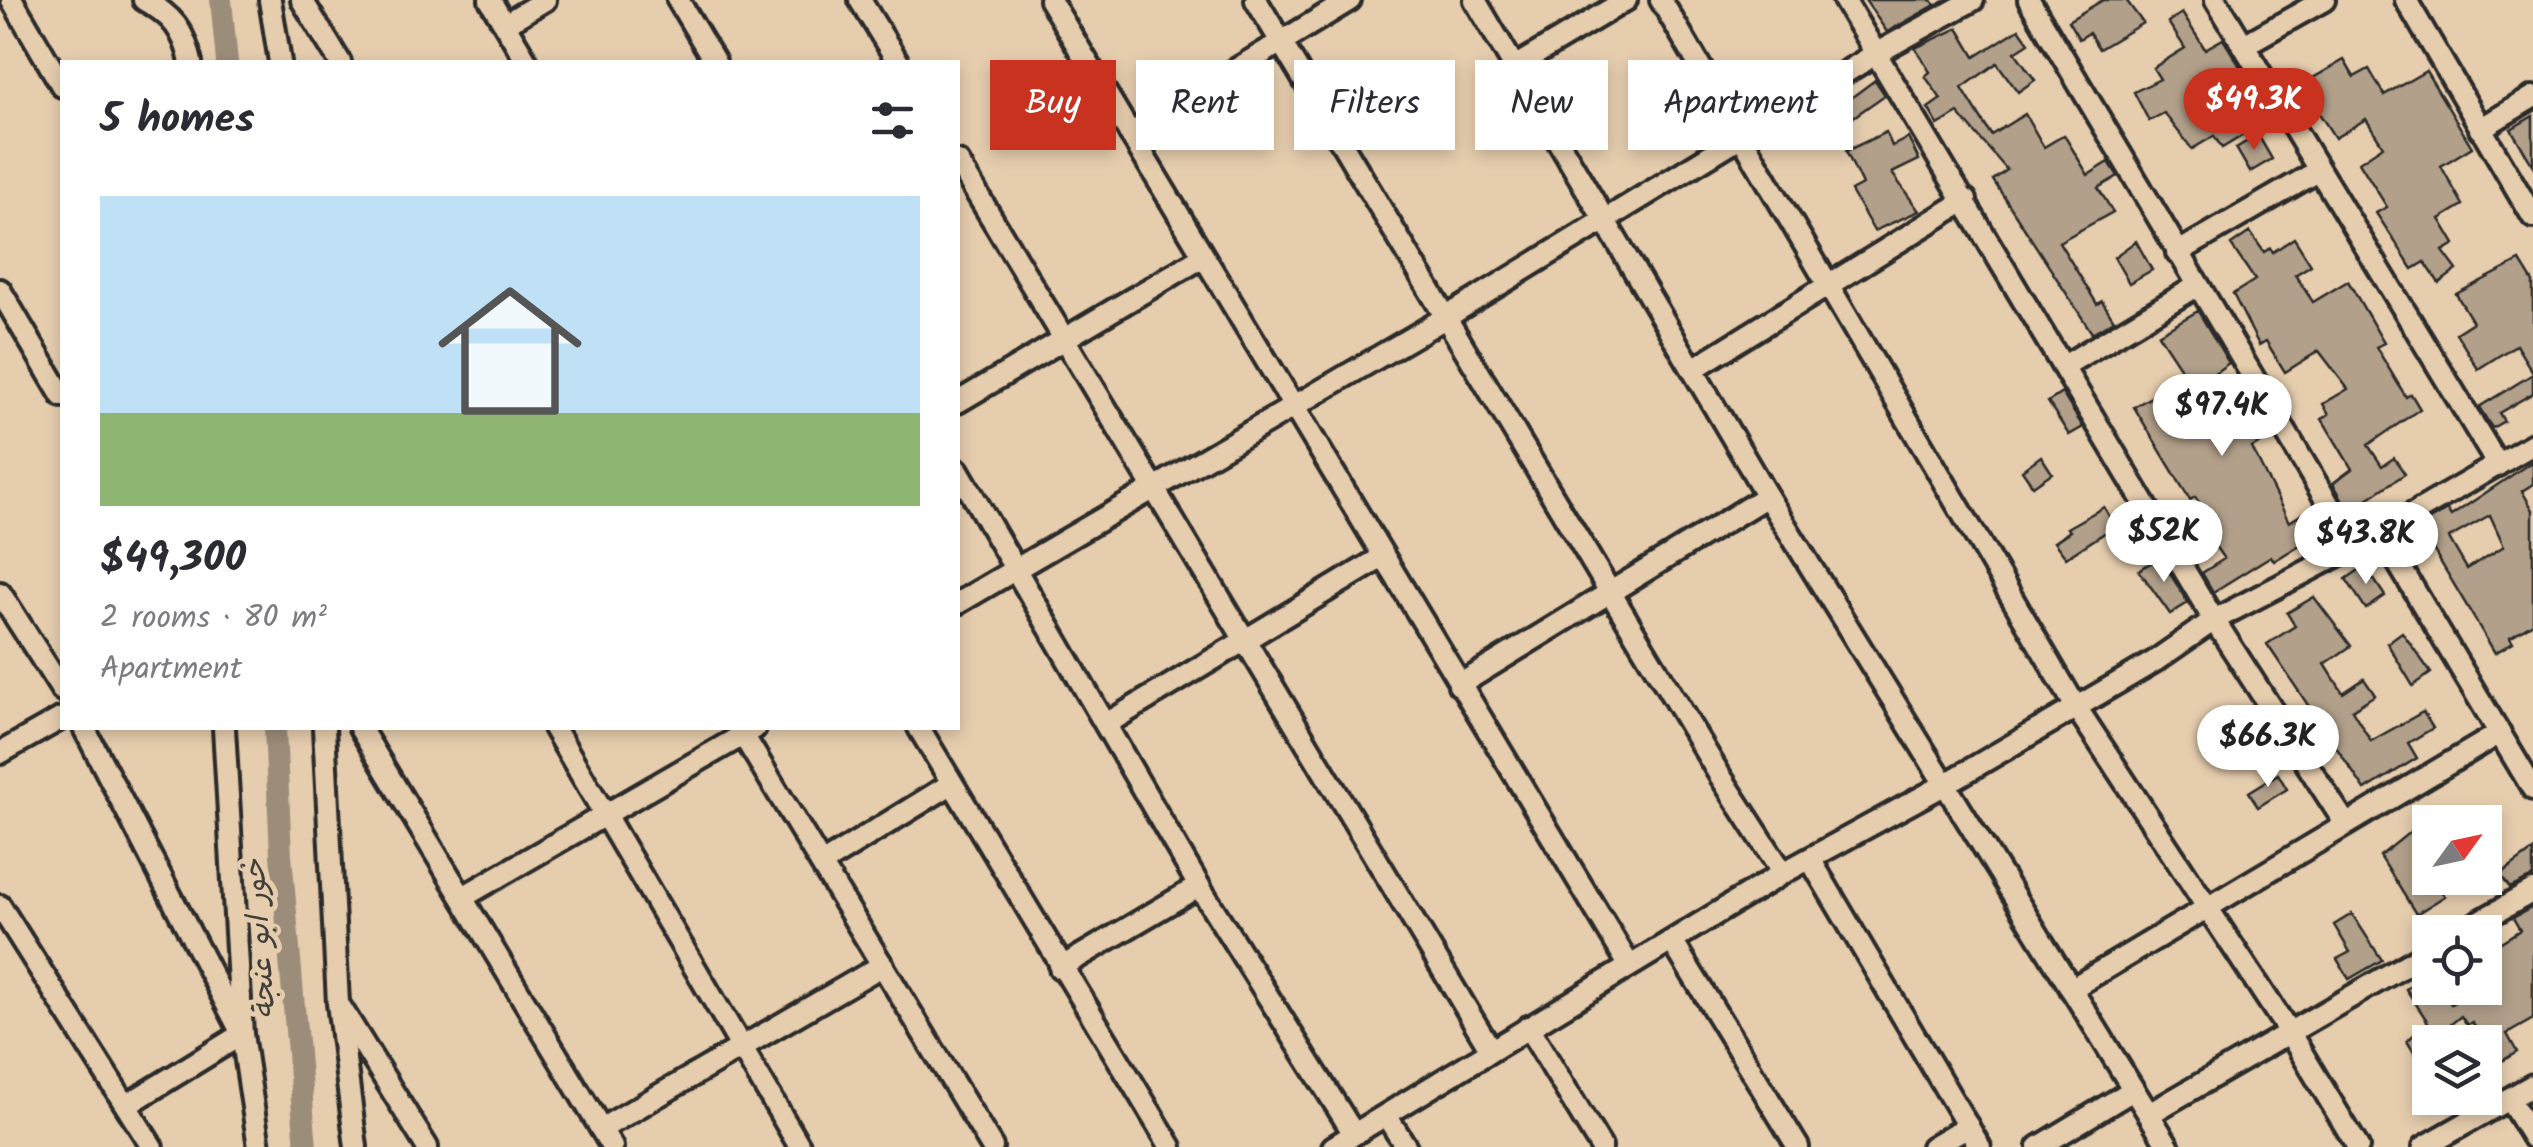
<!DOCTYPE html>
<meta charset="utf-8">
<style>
:root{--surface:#fff;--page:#f7f7f7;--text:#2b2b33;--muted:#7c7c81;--line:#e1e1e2;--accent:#c8321e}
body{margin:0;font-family:Kalam,"Playpen Sans Arabic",sans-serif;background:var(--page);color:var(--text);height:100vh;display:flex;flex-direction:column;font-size:38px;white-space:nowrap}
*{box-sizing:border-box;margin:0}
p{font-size:32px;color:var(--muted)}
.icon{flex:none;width:55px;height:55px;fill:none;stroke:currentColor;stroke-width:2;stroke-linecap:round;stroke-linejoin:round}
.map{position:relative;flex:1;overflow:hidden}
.details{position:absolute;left:60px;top:60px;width:900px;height:670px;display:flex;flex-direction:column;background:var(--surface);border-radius:0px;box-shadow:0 5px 15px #0003}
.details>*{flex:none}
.banner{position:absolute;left:990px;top:60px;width:950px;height:90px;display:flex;gap:20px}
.needle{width:65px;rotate:57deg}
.controls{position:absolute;left:2412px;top:805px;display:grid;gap:20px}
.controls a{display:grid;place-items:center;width:90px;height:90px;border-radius:0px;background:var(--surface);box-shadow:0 5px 15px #0003;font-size:50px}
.price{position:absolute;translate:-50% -85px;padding:0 22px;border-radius:35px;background:#fff;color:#222;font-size:32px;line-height:65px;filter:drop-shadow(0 2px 5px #0008)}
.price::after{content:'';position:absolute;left:50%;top:60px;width:30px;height:22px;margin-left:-15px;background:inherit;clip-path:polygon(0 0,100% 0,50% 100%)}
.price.selected{background:var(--accent);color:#fff}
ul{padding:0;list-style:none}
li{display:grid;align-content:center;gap:20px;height:530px;padding:0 40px}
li+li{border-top:2px solid var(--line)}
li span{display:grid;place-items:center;height:310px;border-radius:0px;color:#555}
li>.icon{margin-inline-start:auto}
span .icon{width:180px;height:180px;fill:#fffc;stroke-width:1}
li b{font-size:42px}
h2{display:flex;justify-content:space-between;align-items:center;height:120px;padding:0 40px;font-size:42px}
.tag{padding:0 35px;border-radius:0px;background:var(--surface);box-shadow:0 5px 15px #0003;font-size:35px;line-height:90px}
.tag.selected{background:var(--accent);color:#fff}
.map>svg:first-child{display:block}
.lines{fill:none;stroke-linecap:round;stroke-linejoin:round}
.canal{stroke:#9c8d7a;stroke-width:22}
.building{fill:#b2a08a;stroke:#2b2b2b;stroke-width:2.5;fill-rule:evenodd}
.minor-casing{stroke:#2b2b2b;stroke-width:28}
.minor{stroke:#e6cdae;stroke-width:20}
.labels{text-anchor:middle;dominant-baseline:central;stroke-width:10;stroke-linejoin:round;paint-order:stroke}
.water-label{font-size:30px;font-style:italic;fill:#423f3b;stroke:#e6cdae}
</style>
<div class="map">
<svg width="2533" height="1147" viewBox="0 0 2533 1147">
<rect width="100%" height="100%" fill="#e6cdae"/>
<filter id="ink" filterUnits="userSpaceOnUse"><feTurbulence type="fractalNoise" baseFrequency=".01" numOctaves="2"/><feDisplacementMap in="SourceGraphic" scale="20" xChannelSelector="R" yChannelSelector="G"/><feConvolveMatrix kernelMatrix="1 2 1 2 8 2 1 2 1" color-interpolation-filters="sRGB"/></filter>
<g filter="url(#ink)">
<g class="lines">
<g class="canal">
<path d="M221 0 227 62"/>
<path d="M275 728 281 855 306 1147"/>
</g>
</g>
<g class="building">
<path d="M1865 0H1932L1935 5 1887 32Z"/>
<path d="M2103 0H2126L2143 23 2099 49 2089 33 2079 39 2068 21Z"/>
<path d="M2182 13 2205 49 2223 39 2246 76 2220 94 2245 134 2222 148 2214 136 2192 149 2164 113 2149 121 2134 92 2160 79 2153 68 2185 48 2168 22Z"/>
<path d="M1958 28 1975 57 2019 29 2029 43 2015 52 2035 80 2018 92 1997 63 1962 88 1991 135 2025 114 2044 147 2064 135 2088 175 2109 162 2118 176 2098 188 2113 212 2059 242 2097 304 2102 301 2114 320 2092 333 1993 180 2007 170 1958 113 1938 125 1928 108 1941 99 1925 76 1930 72 1915 48Z"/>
<path d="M2344 60 2354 77 2369 69 2384 95 2426 71 2472 147 2441 166 2463 205 2440 219 2455 244 2443 251 2457 270 2439 283 2425 262 2413 269 2376 213 2387 207 2359 162 2383 146 2366 119 2335 138 2301 85Z"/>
<path d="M1875 80 1885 95 1845 123 1836 109Z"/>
<path d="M2533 116V166L2511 129Z"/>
<path d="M1886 132 1892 146 1908 138 1919 160 1892 173 1919 211 1874 231 1851 191 1862 185 1846 151Z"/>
<path d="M2258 135 2272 159 2250 172 2236 148Z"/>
<path d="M2250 232 2264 252 2270 248 2273 252 2294 238 2311 265 2295 275 2313 302 2348 281 2384 343 2376 347 2406 397 2411 394 2420 409 2368 445 2382 466 2394 458 2405 474 2349 511 2333 483 2352 469 2322 419 2329 414 2323 404 2348 389 2319 351 2285 372 2266 341 2259 345 2233 294 2255 280 2231 245Z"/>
<path d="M2136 241 2152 270 2129 283 2114 257Z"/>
<path d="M2520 261 2533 282V373L2516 345 2478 369 2456 333 2473 322 2456 294Z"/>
<path d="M2198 311 2229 363 2213 374 2232 404 2245 397 2270 437 2252 448 2289 522 2314 507 2327 528 2274 561 2271 556 2213 592 2202 573 2224 559 2208 536 2218 529 2195 497 2190 500 2134 407 2151 397 2158 408 2193 387 2158 334Z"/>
<path d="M2533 374V393L2499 413 2504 421 2492 428 2479 407Z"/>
<path d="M2062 393 2083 427 2069 435 2048 402Z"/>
<path d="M2041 456 2052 473 2033 486 2022 470Z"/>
<path d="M2533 461V484L2522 491 2533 510V623L2510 637 2513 642 2495 653 2419 526 2447 510 2451 516ZM2490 515 2504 546 2467 569 2449 538Z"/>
<path d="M2104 507 2115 526 2066 558 2054 542 2070 531 2067 528Z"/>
<path d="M2160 557 2188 603 2170 614 2139 570Z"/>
<path d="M2365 566 2385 596 2366 609 2346 579Z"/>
<path d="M2314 597 2351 646 2325 664 2343 693 2364 679 2375 695 2352 710 2371 741 2423 712 2433 728 2408 743 2417 758 2365 790 2267 644 2295 626 2287 613Z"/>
<path d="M2402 632 2431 673 2413 686 2387 643Z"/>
<path d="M2278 774 2287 789 2258 807 2249 792Z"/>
<path d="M2421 823 2430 835V878L2445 896 2416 914 2380 856Z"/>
<path d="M2533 851V877L2510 888 2500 875Z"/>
<path d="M2533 907V1019L2507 1034 2517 1052 2485 1071V1042L2472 1022 2467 1025 2461 1016 2430 1041V1079L2407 1041 2428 1022 2406 989 2430 972V988H2440L2451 1004 2476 988 2486 990 2500 980 2485 960V952L2520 930 2513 918Z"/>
<path d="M2352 914 2382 960 2349 979 2337 959 2350 952 2334 925Z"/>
</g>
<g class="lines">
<g class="minor-casing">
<g id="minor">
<path d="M12 0 62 86"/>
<path d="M144 0C172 15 184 30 191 62"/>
<path d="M270 0 280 62"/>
<path d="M302 0 340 62"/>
<path d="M490 0 527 62"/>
<path d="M678 0 715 62"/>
<path d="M860 0 898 62"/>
<path d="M1050 0 1629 965"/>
<path d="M1256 0 1719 774 1783 873 1944 785 2155 661 2214 620 2380 533 2533 789"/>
<path d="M1475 0 1767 496 2169 1147"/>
<path d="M1661 0 2076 707 2289 1032 2358 1147"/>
<path d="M1844 0 2214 620 2345 823"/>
<path d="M2029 0 2354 547"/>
<path d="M2216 0 2498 465"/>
<path d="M2406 0 2533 217"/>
<path d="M505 24 545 0"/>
<path d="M2244 45 2324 0"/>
<path d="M1516 66 1626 0"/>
<path d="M2480 129 2533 97"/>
<path d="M1130 134 1350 0"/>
<path d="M958 162 1491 1050"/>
<path d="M2177 253 2318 171"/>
<path d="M0 290 62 396"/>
<path d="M2064 366 2197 286"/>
<path d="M1693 369 1966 200"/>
<path d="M958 402 1201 258"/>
<path d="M958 470 1199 886 1354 1134"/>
<path d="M2380 533 2533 444"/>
<path d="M0 593 62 690"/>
<path d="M958 603 1445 318 1877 53 1973 0"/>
<path d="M1459 685 1767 496"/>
<path d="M1106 724 1381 558"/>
<path d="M84 728 239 1028"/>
<path d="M224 728 242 1034 259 1147"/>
<path d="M324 728 338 1003 356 1147"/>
<path d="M360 728 612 1147"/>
<path d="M554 728 800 1147"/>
<path d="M739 728 992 1147"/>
<path d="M919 728 1171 1147"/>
<path d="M0 753 62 718"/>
<path d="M1810 859 1980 1147"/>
<path d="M823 863 951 784"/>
<path d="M463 897 755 728"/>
<path d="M0 906 152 1147"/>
<path d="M2461 932 2533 891"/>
<path d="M1672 941 1798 1147"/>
<path d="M1060 968 1199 886"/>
<path d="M2071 989 2500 733"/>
<path d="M341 1008 427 1147"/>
<path d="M1528 1027 1601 1147"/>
<path d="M2509 1099 2533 1138"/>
<path d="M127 1105 242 1034"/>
<path d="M2149 1114 2430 951"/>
<path d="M1386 1115 1406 1147"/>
<path d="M601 1129 883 965"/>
<path d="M1333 1147 1783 873"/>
<path d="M1932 1147 1968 1126"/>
<path d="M2039 1147 2133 1090"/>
<path d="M2424 1147 2533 1085"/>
</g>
</g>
<use href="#minor" class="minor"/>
</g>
</g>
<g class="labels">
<g class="water-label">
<text transform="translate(261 939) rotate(-94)">خور ابو عنجة</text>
</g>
</g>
</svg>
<div class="controls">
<a><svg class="needle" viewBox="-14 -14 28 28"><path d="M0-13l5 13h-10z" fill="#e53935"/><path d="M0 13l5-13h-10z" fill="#7c7c81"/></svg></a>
<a><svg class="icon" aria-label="locate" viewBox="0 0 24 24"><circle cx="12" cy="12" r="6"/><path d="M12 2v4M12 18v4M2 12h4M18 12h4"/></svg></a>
<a><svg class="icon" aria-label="layers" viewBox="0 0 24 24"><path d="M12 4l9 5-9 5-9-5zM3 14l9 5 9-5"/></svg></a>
</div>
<b class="price selected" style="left:2254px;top:153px">$49.3K</b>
<b class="price" style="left:2222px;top:459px">$97.4K</b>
<b class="price" style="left:2164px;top:585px">$52K</b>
<b class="price" style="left:2366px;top:587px">$43.8K</b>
<b class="price" style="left:2268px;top:790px">$66.3K</b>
<div class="banner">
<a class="tag selected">Buy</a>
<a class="tag">Rent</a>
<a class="tag">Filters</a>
<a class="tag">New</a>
<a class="tag">Apartment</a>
</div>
<section class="details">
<h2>5 homes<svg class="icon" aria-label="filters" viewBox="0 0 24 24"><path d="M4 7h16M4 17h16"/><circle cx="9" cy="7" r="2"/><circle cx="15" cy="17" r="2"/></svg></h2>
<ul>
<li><span style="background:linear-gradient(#bfe0f5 70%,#8fb573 0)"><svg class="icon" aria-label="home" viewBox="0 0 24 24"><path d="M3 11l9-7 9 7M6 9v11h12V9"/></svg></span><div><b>$49,300</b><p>2 rooms · 80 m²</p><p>Apartment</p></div></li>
</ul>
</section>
</div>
